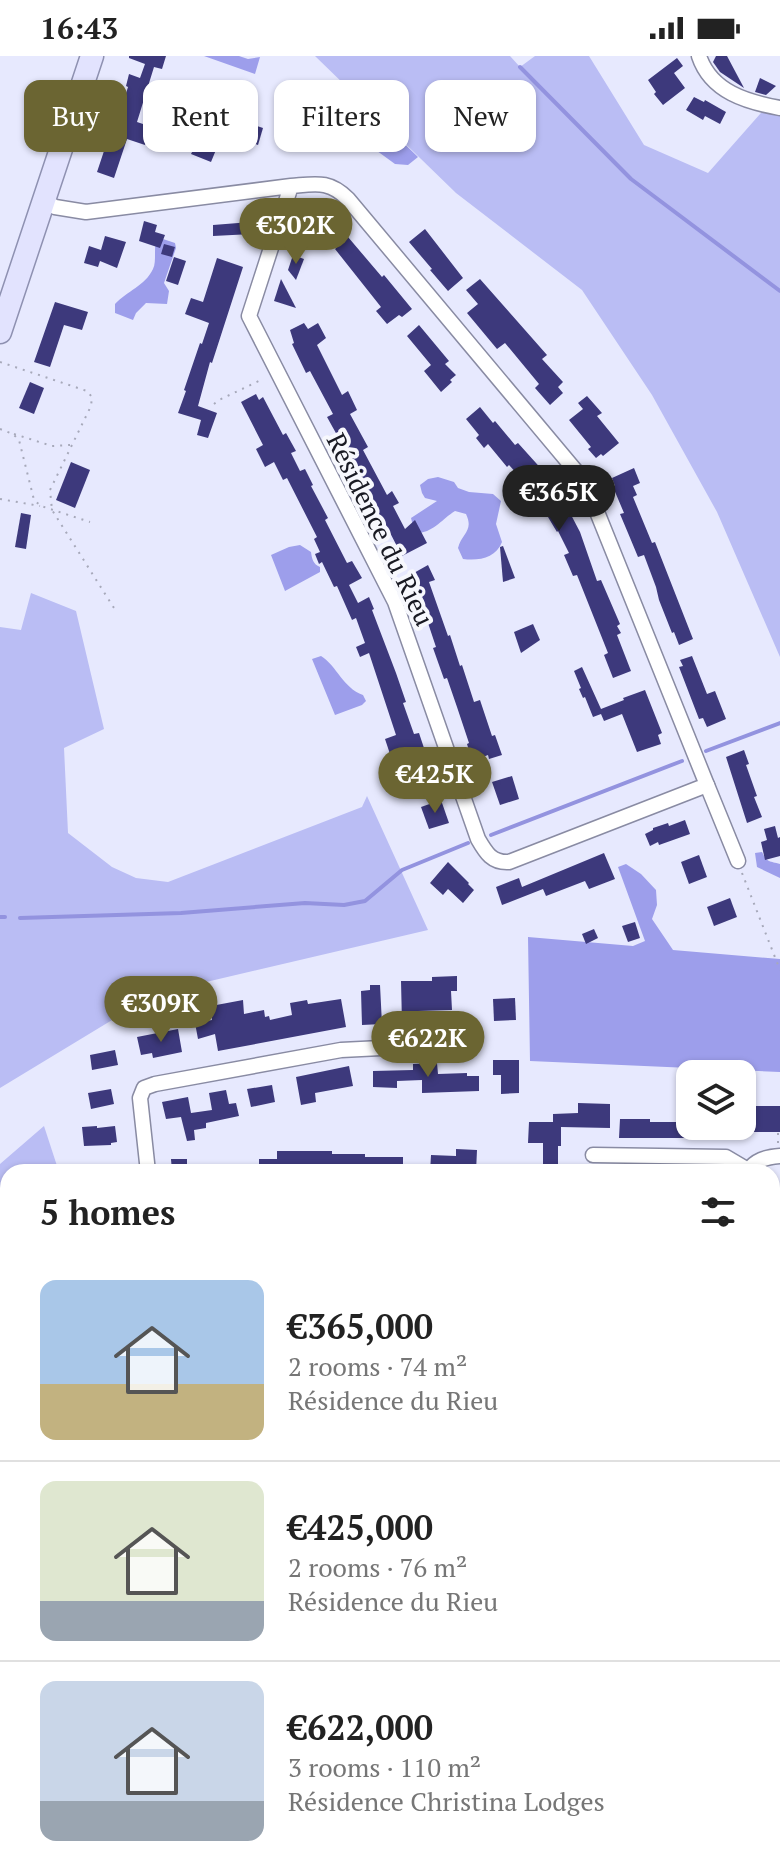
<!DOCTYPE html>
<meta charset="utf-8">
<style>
:root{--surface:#fff;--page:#f2f2f2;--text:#222;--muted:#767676;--line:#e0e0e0;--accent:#6b6532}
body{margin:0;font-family:"PT Serif",serif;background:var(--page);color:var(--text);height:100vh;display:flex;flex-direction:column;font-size:30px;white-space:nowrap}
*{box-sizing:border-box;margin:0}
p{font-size:26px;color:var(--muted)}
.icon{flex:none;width:44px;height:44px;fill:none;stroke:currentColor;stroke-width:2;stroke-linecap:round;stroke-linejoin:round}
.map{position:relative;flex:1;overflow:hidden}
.side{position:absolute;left:0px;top:1108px;width:780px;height:712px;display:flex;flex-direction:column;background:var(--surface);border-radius:24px 24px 0 0;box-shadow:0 2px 6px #0004}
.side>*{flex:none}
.guide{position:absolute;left:24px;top:24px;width:732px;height:72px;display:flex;gap:16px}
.buttons{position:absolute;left:676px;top:1004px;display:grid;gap:16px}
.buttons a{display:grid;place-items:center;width:80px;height:80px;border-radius:16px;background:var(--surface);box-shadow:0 2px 6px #0004;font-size:40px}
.price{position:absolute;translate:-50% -68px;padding:0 18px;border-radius:28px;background:var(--accent);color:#fff;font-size:26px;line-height:52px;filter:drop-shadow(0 2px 4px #0008)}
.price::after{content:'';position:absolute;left:50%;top:48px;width:24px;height:18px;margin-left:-12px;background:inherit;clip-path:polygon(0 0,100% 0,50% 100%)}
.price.selected{background:#222;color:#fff}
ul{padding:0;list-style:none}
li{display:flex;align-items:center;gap:24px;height:200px;padding:0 40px}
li+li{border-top:2px solid var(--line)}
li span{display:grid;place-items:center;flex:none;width:224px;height:160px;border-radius:16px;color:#555}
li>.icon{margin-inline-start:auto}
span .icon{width:96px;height:96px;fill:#fffc;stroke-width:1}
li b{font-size:34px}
h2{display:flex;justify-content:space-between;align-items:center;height:96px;padding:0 40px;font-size:34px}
.chip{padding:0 28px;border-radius:16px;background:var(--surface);box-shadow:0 2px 6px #0004;font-size:28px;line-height:72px}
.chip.selected{background:var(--accent);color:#fff}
.status{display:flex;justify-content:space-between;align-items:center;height:56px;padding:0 40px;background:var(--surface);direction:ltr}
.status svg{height:22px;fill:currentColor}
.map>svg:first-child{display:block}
.green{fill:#babdf4}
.forest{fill:#9d9eeb}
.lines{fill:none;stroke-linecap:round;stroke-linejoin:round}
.stream{stroke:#9393df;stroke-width:4}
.building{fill:#3d397c}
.minor-casing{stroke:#898ba3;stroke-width:17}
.primary-casing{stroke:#8e91b1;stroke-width:25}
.path{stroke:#a7a9ba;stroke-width:2;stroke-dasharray:2 6;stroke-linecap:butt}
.minor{stroke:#fff;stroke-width:14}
.primary{stroke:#e2e3fe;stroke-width:22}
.labels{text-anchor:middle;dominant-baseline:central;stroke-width:8;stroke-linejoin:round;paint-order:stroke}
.street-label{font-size:26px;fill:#181922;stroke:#f7f8fd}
</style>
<div class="status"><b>16:43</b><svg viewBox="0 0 49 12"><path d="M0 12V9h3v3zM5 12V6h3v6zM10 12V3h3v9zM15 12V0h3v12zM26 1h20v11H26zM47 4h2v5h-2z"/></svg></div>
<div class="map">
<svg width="780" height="1820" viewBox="0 0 780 1820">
<rect width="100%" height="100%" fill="#e7e9fe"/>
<g class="green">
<path d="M315 0H510L520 11 535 0H589L644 89 708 117 767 50 780 52V601L717 456 652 339 582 234 456 137Z"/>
<path d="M31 537 76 555 104 673 64 692 68 777 112 811 136 822 168 826 362 751 367 740 428 874 155 938 0 1032V571L21 574Z"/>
<path d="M44 1070 59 1116H8V1290L0 1293V1108Z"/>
<path d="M0 1372 4 1389H8V1738H0Z"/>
</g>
<g class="forest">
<path d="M204 0H239L248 3 260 1 255 18Z"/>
<path d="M350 35 418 101 408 109 395 108 373 92 370 69 353 50Z"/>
<path d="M157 181 175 187 176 192 164 227 169 235 167 248 146 247 136 257 133 264 115 257V248C127 235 145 230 153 213 157 204 153 193 157 181Z"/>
<path d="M438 421 454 426 458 432 469 436 493 438 501 445 496 468 502 486C496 502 479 505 463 503L458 492C462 477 474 475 466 458L455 455C442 463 435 475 419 477L413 470 411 462 437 445 425 442 422 437 420 429 428 423Z"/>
<path d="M300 489 311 496C312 503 313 508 320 511V516L285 535 271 499 289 491Z"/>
<path d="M321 600C337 610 343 632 363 639L366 645 362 649 335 659 312 603Z"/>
<path d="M762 796C767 807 770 805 780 808V822L757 811 755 797Z"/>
<path d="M626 808 641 818 656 834 657 849 652 863 673 894 780 903V1016L530 1005 528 881 633 890 645 885 618 811Z"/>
<path d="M6 1737 8 1738V1789L0 1786V1738Z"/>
</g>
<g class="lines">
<g class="stream">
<path d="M520 11 631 123 780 235"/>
<path d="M706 695 780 667"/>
<path d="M491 779 682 705"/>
<path d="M0 861H5"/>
<path d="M20 862 181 857 305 847 344 849 365 845 402 814 468 787"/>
</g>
</g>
<g class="building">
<path d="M129 0H166L162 13 154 11 137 66 152 71 145 89 127 83 114 122 97 116 116 59H119L128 31 126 30 129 18 140 22 145 8 129 2Z"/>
<path d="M716 0H727L744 32 720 16 713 6Z"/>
<path d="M677 2 683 10 674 17 685 32 663 49 654 38 656 36 648 24Z"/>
<path d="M760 22 776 30 766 39 755 36Z"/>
<path d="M694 41 704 46 705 44 726 56 720 68 705 60 703 64 686 54Z"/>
<path d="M284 45 292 48 293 45 308 50 295 89 280 84 289 57 281 55Z"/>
<path d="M329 58 348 65 339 90 332 88 330 93 318 89Z"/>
<path d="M242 65 263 72 258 89 237 81Z"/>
<path d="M187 69 214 81 211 87 218 89 211 106 191 98 196 88 182 85Z"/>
<path d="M332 159 333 176 303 179 302 161Z"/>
<path d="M144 165 157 169 155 176 165 179 160 192 139 185Z"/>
<path d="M251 166 252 178 213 180V169Z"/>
<path d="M425 173 463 222 448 235 430 214 432 213 409 186Z"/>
<path d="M105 180 126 186 117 212 100 205 98 211 84 207 89 190 101 194Z"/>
<path d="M348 181 382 221 384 219 412 253 402 261 399 259 387 268 376 255 381 251 335 193Z"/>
<path d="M164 188 175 191 172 201 161 198Z"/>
<path d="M293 199 304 203 296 224 288 214Z"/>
<path d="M174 201 186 205 178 229 166 225Z"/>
<path d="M217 202 243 211 212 307 210 306 198 350 217 357 208 382 197 379 201 364 178 357 186 335 184 334 200 287 202 288 209 267 185 258 191 242 203 246Z"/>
<path d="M281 223 296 252 274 245Z"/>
<path d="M480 223 547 299 542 303 563 326 558 331 563 337 550 349 535 332 539 328 505 287 497 293 467 257 478 248 466 234Z"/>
<path d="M55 246 88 256 82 274 64 269 50 311 34 306Z"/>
<path d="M304 267 308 273 318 267 326 282 317 289 342 339 348 335 357 354 350 358 368 391 363 394 387 439 392 435 399 447 393 450 405 473 415 464 427 487 402 500 385 467 377 455H376L339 390 342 388 327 361 333 358 310 315 306 317 292 288 294 287 290 274Z"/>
<path d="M419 269 449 305 445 308 456 319 450 324 452 326 441 336 424 315 431 309 407 280Z"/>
<path d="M30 326 44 332 34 358 19 352Z"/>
<path d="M256 338 259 344 263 341 283 379 286 377 296 395 291 397 300 415 305 413 313 429 311 430 328 462 325 464 347 507 352 505 362 522 349 529 358 547 369 541 374 553 372 554 396 617 406 646 403 647 414 678 419 677 431 713 428 714 432 725 416 730 406 701 392 704 385 683 396 679 369 597 360 601 356 591 365 587 356 562 352 564 337 530 334 531 322 506 319 508 315 498 320 496 314 483 317 481 287 422 283 424 274 406 265 411 256 393 263 389 241 346Z"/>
<path d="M587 340 602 357 597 360 619 387 603 400 601 398 596 402 588 393 591 391 569 364 583 353 578 347Z"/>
<path d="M480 351 493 367 495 365 515 389 518 387 545 417 569 455 580 476 597 525 601 524 620 568 617 570 621 577 617 579 631 615 613 622 604 599 608 597 577 519 573 520 564 499 569 497 558 475 557 476 542 451 539 453 534 443 536 441 522 417 519 420 509 409 507 411 488 388 484 392 476 382 479 379 466 363Z"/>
<path d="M71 406 90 414 75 452 56 444Z"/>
<path d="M634 412 640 427 633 430 637 439 633 441 652 487 655 486 693 583 679 589 674 576 672 577 659 544 656 531 644 499 638 501 628 477 620 458 624 457 613 431 615 430 612 422Z"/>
<path d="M21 457 31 459 26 493 15 491Z"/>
<path d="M503 490 515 522 503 526 500 491Z"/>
<path d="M428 509 435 524 429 526 448 580 450 579 460 610 462 609 474 646 480 644 492 680 495 679 502 699 489 703 488 699 475 704 473 697 470 698 467 688 469 687 457 651 447 622 444 623 433 592 436 591 428 567 425 568 418 547 424 545 412 518Z"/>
<path d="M533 568 540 584 521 597 514 576Z"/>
<path d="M692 600 707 638 715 635 726 663 707 671 703 662 699 663 679 611 683 610 680 604Z"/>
<path d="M582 611 601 653 624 644 623 642 645 634 662 677 658 679 661 688 637 696 622 658 604 665 601 658 593 661 585 641 583 642 579 633 581 632 574 615Z"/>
<path d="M744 694 749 708 746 709 757 740 754 741 762 761 747 767 726 701Z"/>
<path d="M512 720 519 743 500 749 492 726Z"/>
<path d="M441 744 449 767 429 773 421 751Z"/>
<path d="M685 764 690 778 659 789 658 786 650 790 645 778 653 774V772L668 767 669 770Z"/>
<path d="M775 770 778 782 780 781V800L765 804 761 786 767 784 764 773Z"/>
<path d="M604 797 615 823 589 833 585 825 546 840 543 833 502 849 496 831 519 822 522 831Z"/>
<path d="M699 799 707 821 689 828 681 806Z"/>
<path d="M448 806 469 827 468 828 474 834 463 847 448 833 443 839 430 827Z"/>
<path d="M730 842 737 861 714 870 707 851Z"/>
<path d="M635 866 640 882 628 886 622 870Z"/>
<path d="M594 873 598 882 586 888 582 878Z"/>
<path d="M457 920V935H451L452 954 418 955 419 966 402 967 401 925H432V921Z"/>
<path d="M370 929H380L382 968 362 969 361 935 370 934Z"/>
<path d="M515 942 516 964 494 965 493 943Z"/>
<path d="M341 943 346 971 218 995 215 978 198 983 195 967 212 964 211 950 243 944 244 958 264 954 265 961 269 960 270 964 292 959 290 947 307 944 308 948Z"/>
<path d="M178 973 182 996 153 1002 152 997 141 999 137 981Z"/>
<path d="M115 994 118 1009 92 1014 90 999Z"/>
<path d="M493 1004H519V1037L501 1038V1019H493Z"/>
<path d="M437 1007 438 1018 467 1017V1020H479V1035L422 1037V1024L397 1025V1032L373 1031V1015L413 1014V1008Z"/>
<path d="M349 1010 353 1030 315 1037 316 1046 301 1049 296 1021Z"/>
<path d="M272 1029 275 1046 251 1051 247 1033Z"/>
<path d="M111 1033 114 1048 91 1053 88 1037Z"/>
<path d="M226 1034 229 1048 236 1047 239 1060 206 1067V1072L194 1074 195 1084 187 1085 181 1061 166 1063 162 1046 188 1041 191 1057 212 1054 209 1037Z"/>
<path d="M578 1047 610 1048V1072L561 1071V1090H558V1116H543V1087H528L529 1066H553V1058L578 1057Z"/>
<path d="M753 1050H780V1076H752Z"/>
<path d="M620 1063H650V1066H682V1070H726V1082H619Z"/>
<path d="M97 1070V1072L115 1070 117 1086 111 1087V1089L84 1090 82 1071Z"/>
<path d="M456 1093 477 1094 476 1116H430L431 1099 456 1100Z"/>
<path d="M277 1095H332V1098H365V1101H403V1116H259V1103H277Z"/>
<path d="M171 1103H187V1116H172Z"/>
</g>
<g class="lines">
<g class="minor-casing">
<g id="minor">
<path d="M699 0C711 36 747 46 780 52"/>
<path d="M44 145 55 151 86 156 291 130C316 128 329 124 348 143L585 426 707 729 509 806C492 807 486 797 478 783L395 546 249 260 291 130"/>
<path d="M707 729 738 805"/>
<path d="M593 1099 726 1101 748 1114"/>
<path d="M148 1116 140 1042 144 1032 155 1028 341 994 461 988"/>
<path d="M747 1116C755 1104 766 1101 780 1100"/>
<path d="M772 1593 780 1590"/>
<path d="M772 1629 780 1641"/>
<path d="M209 1820V1812"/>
</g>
</g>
<g class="primary-casing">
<path id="primary" d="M0 276 92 0"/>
</g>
<g class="path">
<path d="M0 306 87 335 92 341 91 350 50 434 52 454 114 552"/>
<path d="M214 348 219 344 263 323"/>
<path d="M0 373 13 378 19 384 34 444 41 450 90 466"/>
<path d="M14 378 52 390 70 389"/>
<path d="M0 443 40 450"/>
<path d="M742 817 780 914"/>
<path d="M778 1087V1077"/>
<path d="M772 1253 780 1256"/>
<path d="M772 1458 780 1456"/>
<path d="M418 1812 419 1820"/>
<path d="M451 1812 452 1820"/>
</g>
<use href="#minor" class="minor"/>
<use href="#primary" class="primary"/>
</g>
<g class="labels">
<g class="street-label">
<text transform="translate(381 473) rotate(64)">Résidence du Rieu</text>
</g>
</g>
</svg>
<div class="buttons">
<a><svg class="icon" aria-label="layers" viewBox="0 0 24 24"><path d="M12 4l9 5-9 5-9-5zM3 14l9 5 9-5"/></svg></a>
</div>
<b class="price" style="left:296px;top:210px">€302K</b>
<b class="price selected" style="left:559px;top:477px">€365K</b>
<b class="price" style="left:435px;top:759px">€425K</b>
<b class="price" style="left:161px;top:988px">€309K</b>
<b class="price" style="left:428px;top:1023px">€622K</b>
<div class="guide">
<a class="chip selected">Buy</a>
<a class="chip">Rent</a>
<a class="chip">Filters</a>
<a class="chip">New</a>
</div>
<section class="side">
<h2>5 homes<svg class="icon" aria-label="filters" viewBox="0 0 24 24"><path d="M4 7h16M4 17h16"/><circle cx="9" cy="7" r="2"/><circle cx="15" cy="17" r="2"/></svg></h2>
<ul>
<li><span style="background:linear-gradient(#a9c7e8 65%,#c2b280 0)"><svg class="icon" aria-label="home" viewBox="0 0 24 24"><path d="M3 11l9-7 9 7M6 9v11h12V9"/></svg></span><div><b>€365,000</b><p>2 rooms · 74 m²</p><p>Résidence du Rieu</p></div></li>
<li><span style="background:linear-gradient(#dfe7d0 75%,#9aa5b1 0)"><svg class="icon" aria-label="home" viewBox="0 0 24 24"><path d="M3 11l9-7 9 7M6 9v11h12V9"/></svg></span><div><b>€425,000</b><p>2 rooms · 76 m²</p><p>Résidence du Rieu</p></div></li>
<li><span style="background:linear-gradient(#c9d6e8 75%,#9aa5b1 0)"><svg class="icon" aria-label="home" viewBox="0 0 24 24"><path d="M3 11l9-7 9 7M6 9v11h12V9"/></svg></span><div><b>€622,000</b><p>3 rooms · 110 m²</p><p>Résidence Christina Lodges</p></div></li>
</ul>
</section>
</div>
